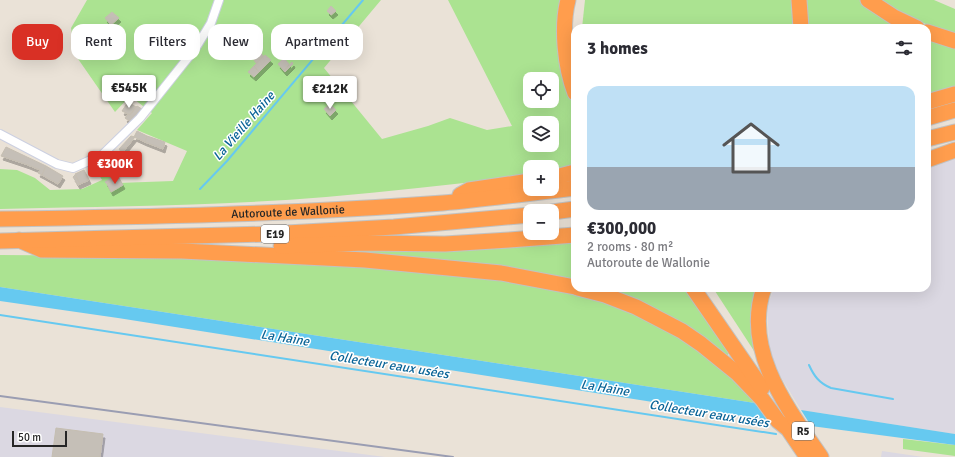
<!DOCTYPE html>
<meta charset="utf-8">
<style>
:root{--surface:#fff;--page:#f7f7f7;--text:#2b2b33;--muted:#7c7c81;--accent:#d93025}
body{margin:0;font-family:Signika,sans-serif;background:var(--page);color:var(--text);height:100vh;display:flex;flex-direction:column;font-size:15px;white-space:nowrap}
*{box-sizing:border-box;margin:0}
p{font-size:13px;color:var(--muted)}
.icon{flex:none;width:22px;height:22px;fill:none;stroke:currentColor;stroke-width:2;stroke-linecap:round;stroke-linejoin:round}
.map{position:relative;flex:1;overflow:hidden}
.sheet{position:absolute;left:571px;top:24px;width:360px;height:268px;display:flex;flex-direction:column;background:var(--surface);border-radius:12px;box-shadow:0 4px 16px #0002}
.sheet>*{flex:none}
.guide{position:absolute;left:12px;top:24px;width:380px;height:36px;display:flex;gap:8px}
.buttons{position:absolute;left:523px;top:72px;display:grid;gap:8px}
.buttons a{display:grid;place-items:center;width:36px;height:36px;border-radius:8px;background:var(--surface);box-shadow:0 4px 16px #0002;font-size:20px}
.scale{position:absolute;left:12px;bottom:10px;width:55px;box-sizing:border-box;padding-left:4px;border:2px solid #262626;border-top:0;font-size:11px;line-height:14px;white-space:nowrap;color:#262626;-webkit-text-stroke:3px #fff;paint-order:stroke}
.price{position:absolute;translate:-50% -34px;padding:0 9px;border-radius:4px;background:#fff;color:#222;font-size:13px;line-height:26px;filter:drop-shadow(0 1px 2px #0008)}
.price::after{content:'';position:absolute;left:50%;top:24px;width:12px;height:9px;margin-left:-6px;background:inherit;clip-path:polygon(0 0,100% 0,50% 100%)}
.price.on{background:var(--accent);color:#fff}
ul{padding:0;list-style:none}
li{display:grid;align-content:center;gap:8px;height:212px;padding:0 16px}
li span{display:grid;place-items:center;height:124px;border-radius:12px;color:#555}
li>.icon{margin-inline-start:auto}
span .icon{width:72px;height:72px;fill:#fffc;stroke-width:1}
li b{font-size:17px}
h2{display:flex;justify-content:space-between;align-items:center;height:48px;padding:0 16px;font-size:17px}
.pill{padding:0 14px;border-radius:12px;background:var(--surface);box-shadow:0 4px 16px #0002;font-size:14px;line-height:36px}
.pill.on{background:var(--accent);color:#fff}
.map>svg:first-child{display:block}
.industrial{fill:#dbd8e2}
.green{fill:#abe391;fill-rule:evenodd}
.water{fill:#66c9f0}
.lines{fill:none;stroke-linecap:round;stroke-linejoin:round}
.stream{stroke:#66c9f0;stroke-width:2}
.building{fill:#c5bfb7;stroke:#c5beb1;filter:url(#shadow)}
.street-casing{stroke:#ccd0e1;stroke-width:10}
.highway-casing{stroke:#c2c2c2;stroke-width:17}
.street{stroke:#fff;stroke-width:8}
.highway{stroke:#ff9d4d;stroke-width:15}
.rail{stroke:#9a9db2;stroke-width:2}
.labels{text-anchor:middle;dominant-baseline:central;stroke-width:3;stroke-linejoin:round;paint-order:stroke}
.shield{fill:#fff;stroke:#676767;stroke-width:1}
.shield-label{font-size:11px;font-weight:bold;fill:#262626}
.street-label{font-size:12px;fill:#262626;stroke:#fff}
.water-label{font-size:13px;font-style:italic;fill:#0a6497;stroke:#fff}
</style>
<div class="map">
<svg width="955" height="457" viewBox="0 0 955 457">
<defs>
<filter id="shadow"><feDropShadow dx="2" dy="4" stdDeviation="0" flood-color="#0004"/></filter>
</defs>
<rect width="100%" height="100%" fill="#eae2d7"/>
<g class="industrial">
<path d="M955 157V434L801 410 770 359 767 307 774 288H927V168Z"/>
<path d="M0 407 385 457H0Z"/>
<path d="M882 451 923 457H881Z"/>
</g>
<g class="green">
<path d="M87 0H381L324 68 382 139 428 126 450 118 487 130 512 126 448 0H562L564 82 575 110V167L552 171V167H530V175C462 184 394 191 326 197 218 206 109 206 0 209V169L17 170 35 178 50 190 82 189 102 180 91 161 102 155 118 183 173 181 187 151 137 130 152 113 130 96 115 112 76 56 71 28ZM530 79H552V101H530ZM530 123H552V145H530Z"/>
<path d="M585 0H791L793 28H582Z"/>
<path d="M803 0H863L907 28H806Z"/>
<path d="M882 0H934L955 9V35C929 26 904 16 882 0Z"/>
<path d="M927 37 955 47V87L927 95Z"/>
<path d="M575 241V282L324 253 364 248Z"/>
<path d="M0 255C138 256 276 258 413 271 486 277 563 283 631 312 667 328 701 351 731 376 740 384 747 394 755 403L0 287Z"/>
<path d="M595 288H686L730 352 725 358Z"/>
<path d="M713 288H759L758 357Z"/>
<path d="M903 439 955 445V456L903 449Z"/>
</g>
<g class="water">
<path d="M0 287 755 403 767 420 118 318 0 301Z"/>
<path d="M801 410 955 434V445L811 426Z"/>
</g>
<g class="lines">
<g class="stream">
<path d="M200 189 227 161 363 0"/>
<path d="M0 315 776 434"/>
<path d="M809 365C814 376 819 383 831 388L893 399"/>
</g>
</g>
<g class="building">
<path d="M331 6 336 11 331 15 327 11Z"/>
<path d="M112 12 119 18 111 25 105 18Z"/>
<path d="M273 42 279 47 277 50 272 43Z"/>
<path d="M261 53 263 56 256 63 254 60Z"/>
<path d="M265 55 271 60 259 72 254 66Z"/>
<path d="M284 58 289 64 284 71 278 64Z"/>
<path d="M292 62 293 64 285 72 284 71Z"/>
<path d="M254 66 259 72 254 77 248 72Z"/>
<path d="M128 102 136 107 130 115 122 111Z"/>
<path d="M330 104 336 110 330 116 324 109Z"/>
<path d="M137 106 142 109 132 123 125 118 128 114 130 115Z"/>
<path d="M137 131 147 136 145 142 134 137Z"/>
<path d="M131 136 135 137 122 153 119 149Z"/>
<path d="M147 136 165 142 163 149 145 142Z"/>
<path d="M6 147 46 166 42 175 38 173 40 170 28 165 1 156Z"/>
<path d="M46 166 63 176 58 184 42 175Z"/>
<path d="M84 170 89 180 80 184 75 174Z"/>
<path d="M75 175 80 184 78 185 73 177Z"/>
<path d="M115 175 117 178 107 184 105 182Z"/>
<path d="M117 178H119L123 185 111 192 107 184Z"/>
<path d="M56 428 103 434 100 457H52Z"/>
</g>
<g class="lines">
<g class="street-casing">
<path id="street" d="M0 134 57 164 73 168 102 155 140 118 195 49 211 23 219 0"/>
</g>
<g class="highway-casing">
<g id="highway">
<path d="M568 0C561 27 565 67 575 93"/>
<path d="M799 0 801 28"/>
<path d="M868 0 894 17 917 28"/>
<path d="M927 32 955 41"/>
<path d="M927 102 955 94"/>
<path d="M927 118 955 110"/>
<path d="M927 139 955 132"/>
<path d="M927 160 955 150"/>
<path d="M552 178 575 172"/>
<path d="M460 195 469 190 530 181"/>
<path d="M552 212 575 209"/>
<path id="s1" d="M0 219C148 217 296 214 443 203 487 199 531 193 575 188"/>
<path d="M19 240 42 250 182 251 365 260 501 273 575 287"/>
<path d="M0 241 269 234 394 227 530 215"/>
<path d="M281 246 365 243 445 244 509 240 575 235"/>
<path d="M578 288 605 295 636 307 682 331 701 344 738 374 762 399 778 421 788 429 807 457"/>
<path d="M693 288 762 388"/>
<path d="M764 288C742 350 788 409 821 457"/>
</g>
</g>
<use href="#street" class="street"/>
<use href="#highway" class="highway"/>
<path class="rail" d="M0 396 453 457"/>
</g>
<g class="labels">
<g class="shield">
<rect x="261" y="225" width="28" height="18" rx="3"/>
<rect x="792" y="422" width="22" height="18" rx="3"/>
</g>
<g class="shield-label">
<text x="275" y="234">E19</text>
<text x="803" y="431">R5</text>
</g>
<g class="street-label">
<text stroke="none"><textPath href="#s1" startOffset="288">Autoroute de Wallonie</textPath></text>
</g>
<g class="water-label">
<text transform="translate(244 126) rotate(-49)">La Vieille Haine</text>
<text transform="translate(285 338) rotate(9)">La Haine</text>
<text transform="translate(389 365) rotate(9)">Collecteur eaux usées</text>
<text transform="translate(605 388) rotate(9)">La Haine</text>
<text transform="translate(709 414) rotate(9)">Collecteur eaux usées</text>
</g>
</g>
</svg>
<div class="buttons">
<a><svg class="icon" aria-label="locate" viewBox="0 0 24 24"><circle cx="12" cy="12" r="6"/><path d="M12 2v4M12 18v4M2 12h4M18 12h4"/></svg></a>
<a><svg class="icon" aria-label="layers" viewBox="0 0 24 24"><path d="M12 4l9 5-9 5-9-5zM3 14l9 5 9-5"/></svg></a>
<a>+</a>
<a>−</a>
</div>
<div class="scale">50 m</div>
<b class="price" style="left:129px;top:109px">€545K</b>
<b class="price" style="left:330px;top:110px">€212K</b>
<b class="price on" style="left:115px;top:185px">€300K</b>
<div class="guide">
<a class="pill on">Buy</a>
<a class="pill">Rent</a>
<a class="pill">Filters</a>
<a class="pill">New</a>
<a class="pill">Apartment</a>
</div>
<section class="sheet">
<h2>3 homes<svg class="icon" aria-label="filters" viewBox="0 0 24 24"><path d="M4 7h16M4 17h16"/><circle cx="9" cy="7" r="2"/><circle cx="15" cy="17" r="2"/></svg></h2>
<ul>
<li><span style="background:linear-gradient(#bfe0f5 65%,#9aa5b1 0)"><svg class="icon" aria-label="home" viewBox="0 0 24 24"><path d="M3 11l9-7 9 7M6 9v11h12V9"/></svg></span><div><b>€300,000</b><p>2 rooms · 80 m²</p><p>Autoroute de Wallonie</p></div></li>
</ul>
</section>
</div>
